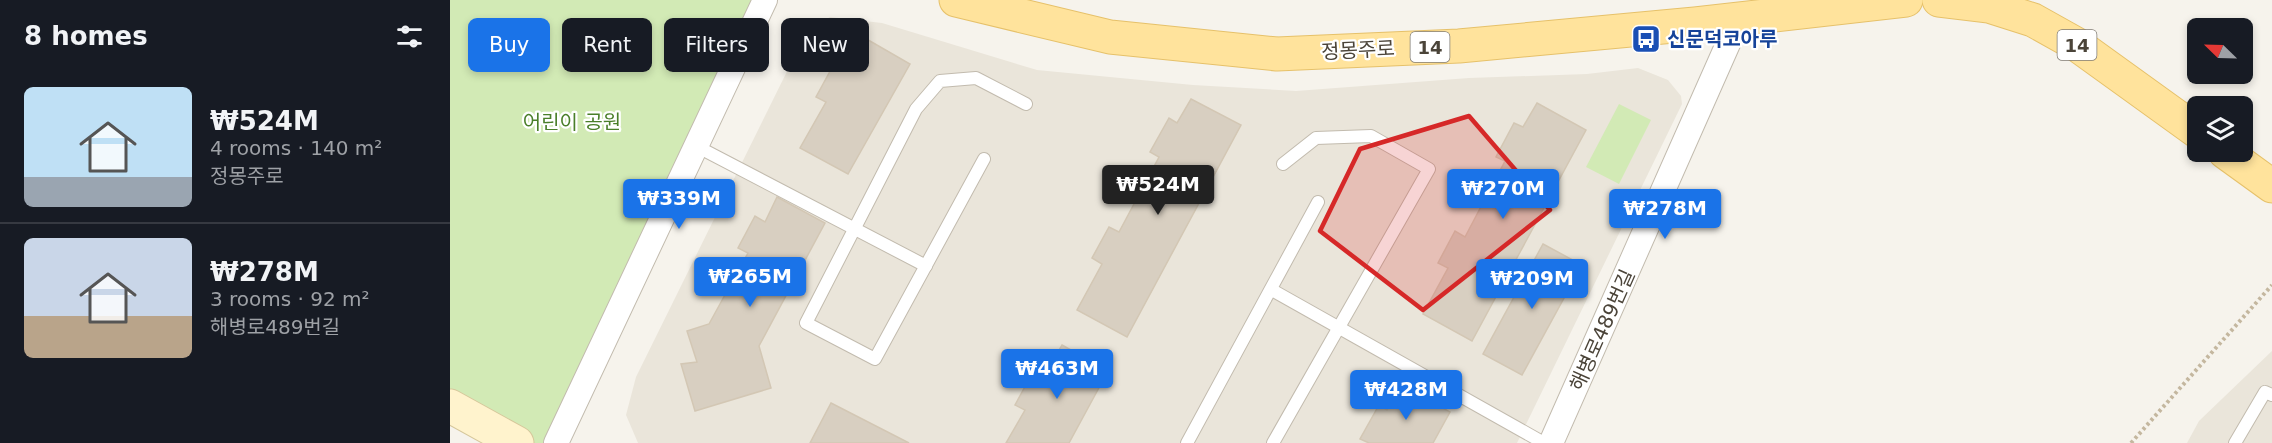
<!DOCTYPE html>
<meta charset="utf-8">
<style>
:root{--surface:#171b24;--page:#20242c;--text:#f1f3f6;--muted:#9ea1a6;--line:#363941;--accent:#1a73e8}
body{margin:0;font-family:"DejaVu Sans","Noto Sans KR",sans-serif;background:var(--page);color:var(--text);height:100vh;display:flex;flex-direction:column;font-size:22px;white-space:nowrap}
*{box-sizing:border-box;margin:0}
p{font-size:20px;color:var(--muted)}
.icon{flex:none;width:33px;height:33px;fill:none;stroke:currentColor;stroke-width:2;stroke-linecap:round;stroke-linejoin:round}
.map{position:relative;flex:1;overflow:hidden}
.details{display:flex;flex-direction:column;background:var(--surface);width:450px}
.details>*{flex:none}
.hud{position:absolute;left:18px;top:18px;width:570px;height:54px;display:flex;gap:12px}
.needle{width:39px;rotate:293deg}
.controls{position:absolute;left:1737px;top:18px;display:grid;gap:12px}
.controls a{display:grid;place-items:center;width:66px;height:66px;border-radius:9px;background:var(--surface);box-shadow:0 3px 9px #0003;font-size:30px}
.price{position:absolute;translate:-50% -51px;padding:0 14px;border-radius:6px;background:var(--accent);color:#fff;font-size:20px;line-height:39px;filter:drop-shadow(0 2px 3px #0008)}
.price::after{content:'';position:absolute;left:50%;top:36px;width:18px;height:14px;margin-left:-9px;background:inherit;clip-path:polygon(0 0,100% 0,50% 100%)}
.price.on{background:#222;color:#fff}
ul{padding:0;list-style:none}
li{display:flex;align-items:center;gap:18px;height:150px;padding:0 24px}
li+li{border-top:2px solid var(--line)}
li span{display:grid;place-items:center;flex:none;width:168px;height:120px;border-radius:9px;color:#555}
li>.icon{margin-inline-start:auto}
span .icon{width:72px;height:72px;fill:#fffc;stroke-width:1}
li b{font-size:26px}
h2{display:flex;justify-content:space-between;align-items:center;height:72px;padding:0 24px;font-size:26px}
.tag{padding:0 21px;border-radius:9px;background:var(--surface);box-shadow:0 3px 9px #0003;font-size:21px;line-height:54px}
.tag.on{background:var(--accent);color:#fff}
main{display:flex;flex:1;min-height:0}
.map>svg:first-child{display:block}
.residential{fill:#eae5da}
.green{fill:#d2eab5}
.building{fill:#d8cfc1;stroke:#d3c7b4;stroke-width:1.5}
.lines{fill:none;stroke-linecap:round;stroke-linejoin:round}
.lane-casing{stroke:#c2bbae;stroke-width:14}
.street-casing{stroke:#c2bbae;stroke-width:26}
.secondary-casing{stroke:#d6c79b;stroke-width:35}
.primary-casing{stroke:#e6c16a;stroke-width:35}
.path{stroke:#c4b79f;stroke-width:4;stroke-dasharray:3 3;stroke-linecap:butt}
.lane{stroke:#fff;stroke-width:12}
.street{stroke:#fff;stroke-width:24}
.secondary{stroke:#fff3cd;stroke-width:33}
.primary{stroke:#ffe39c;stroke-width:33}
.marked{fill:#d62828;fill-opacity:0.2;stroke:#d62828;stroke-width:4.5;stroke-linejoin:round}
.labels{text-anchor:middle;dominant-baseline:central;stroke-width:4.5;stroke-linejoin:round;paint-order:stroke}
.shield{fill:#fff;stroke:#817c74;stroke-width:1.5}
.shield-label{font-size:18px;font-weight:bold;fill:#4b4439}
.transit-label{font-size:20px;font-weight:bold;fill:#164399;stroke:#fff;text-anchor:start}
.street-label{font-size:20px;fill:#4b4439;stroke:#fff}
.park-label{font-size:20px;fill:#4a7f2a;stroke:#fff}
</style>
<main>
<section class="details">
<h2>8 homes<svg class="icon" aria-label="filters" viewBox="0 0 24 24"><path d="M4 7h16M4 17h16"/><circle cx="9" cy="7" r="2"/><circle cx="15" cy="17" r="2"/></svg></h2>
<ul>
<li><span style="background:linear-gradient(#bfe0f5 75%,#9aa5b1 0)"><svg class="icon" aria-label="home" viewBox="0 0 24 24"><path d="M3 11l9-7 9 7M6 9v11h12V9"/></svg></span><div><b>₩524M</b><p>4 rooms · 140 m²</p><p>정몽주로</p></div></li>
<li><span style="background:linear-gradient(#c9d6e8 65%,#b9a48a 0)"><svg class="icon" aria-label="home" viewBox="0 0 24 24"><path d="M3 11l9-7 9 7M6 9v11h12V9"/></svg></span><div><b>₩278M</b><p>3 rooms · 92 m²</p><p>해병로489번길</p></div></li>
</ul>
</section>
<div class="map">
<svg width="1822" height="443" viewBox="0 0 1822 443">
<rect width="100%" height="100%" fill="#f6f3ec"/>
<g class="residential">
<path d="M380 17 432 23 587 70 743 85 846 91 1019 78 1137 74 1188 68 1218 80 1231 96 1232 104 1067 443H188L176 415 186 377 358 29Z"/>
<path d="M1822 351V443H1737L1749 421Z"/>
</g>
<g class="green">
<path d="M0 0H315L106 443H67L0 406Z"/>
<path d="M1169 104 1201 120 1169 184 1136 167Z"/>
</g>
<g class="building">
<path d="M413 37 460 64 398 174 350 148 376 102 366 97 384 64 395 70Z"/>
<path d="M741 99 791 125 677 337 627 310 652 264 642 258 659 227 669 232 709 157 700 152 719 118 727 123Z"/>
<path d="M1087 103 1136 130 1022 341 973 314 998 268 988 263 1005 231 1015 237 1055 161 1046 157 1064 123 1073 127Z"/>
<path d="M327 197 375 223 309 346 321 388 245 411 231 364 247 362 237 331 259 324 298 253 288 248 305 216 315 222Z"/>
<path d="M1093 244 1132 265 1072 375 1033 354Z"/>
<path d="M612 345 658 371 619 443H556L575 410 565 405 583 372 593 378Z"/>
<path d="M951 385 1000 412 983 443H919L910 439 929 405 937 410Z"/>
<path d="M381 403 459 443H360Z"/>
</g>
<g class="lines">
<g class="lane-casing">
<g id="lane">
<path d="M246 146 476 266"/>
<path d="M534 159 425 359 356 323 466 109 490 81 526 78 576 104"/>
<path d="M822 290 1094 443"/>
<path d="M737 443 868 202"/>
<path d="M823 443 979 169 921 136 866 138 833 164"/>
<path d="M1785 443 1815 392 1822 395"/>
</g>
</g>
<g class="street-casing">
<g id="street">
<path d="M106 443 315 0"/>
<path d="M1101 443 1289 19"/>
</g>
</g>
<g class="secondary-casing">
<path id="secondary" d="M0 406 67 443"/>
</g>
<g class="primary-casing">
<g id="primary">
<path d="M506 0 660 37 827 54 1009 46 1245 24 1456 0"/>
<path d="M1489 0 1539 6 1583 20 1626 44 1748 132"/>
<path d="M1775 152 1822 186"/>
</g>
</g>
<path class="path" d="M1681 443 1822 285"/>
<use href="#lane" class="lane"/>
<use href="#street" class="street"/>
<use href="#secondary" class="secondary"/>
<use href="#primary" class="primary"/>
</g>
<path class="marked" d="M1019 116 1100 210 973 310 870 231 910 149Z"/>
<defs>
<g id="bus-square" transform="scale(1.5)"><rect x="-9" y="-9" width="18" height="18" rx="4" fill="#1a4fb4" stroke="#fff"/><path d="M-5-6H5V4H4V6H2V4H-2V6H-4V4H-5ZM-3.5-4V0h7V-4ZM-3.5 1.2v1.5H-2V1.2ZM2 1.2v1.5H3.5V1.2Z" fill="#fff"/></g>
</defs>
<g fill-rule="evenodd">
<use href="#bus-square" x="1196" y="39"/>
</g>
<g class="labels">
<g class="shield">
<rect x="1607.5" y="30" width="39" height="30" rx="4.5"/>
<rect x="960.5" y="32" width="39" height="30" rx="4.5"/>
</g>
<g class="shield-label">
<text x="1627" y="45">14</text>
<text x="980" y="47">14</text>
</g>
<g class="transit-label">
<text x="1217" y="39">신문덕코아루</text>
</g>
<g class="street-label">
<text transform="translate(908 50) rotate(-3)">정몽주로</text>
<text transform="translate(1152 330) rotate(-66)">해병로489번길</text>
</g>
<g class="park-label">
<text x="122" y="122">어린이 공원</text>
</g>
</g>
</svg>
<div class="controls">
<a><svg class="needle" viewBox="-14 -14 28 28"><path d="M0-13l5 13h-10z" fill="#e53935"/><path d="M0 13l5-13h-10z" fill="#9ea1a6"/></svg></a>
<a><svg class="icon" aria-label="layers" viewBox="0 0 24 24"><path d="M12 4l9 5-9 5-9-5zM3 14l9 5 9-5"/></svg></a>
</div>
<b class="price on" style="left:708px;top:216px">₩524M</b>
<b class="price" style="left:1053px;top:220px">₩270M</b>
<b class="price" style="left:229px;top:230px">₩339M</b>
<b class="price" style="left:1215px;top:240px">₩278M</b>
<b class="price" style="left:300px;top:308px">₩265M</b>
<b class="price" style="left:1082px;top:310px">₩209M</b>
<b class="price" style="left:607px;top:400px">₩463M</b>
<b class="price" style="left:956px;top:421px">₩428M</b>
<div class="hud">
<a class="tag on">Buy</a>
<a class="tag">Rent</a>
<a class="tag">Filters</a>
<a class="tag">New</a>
</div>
</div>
</main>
